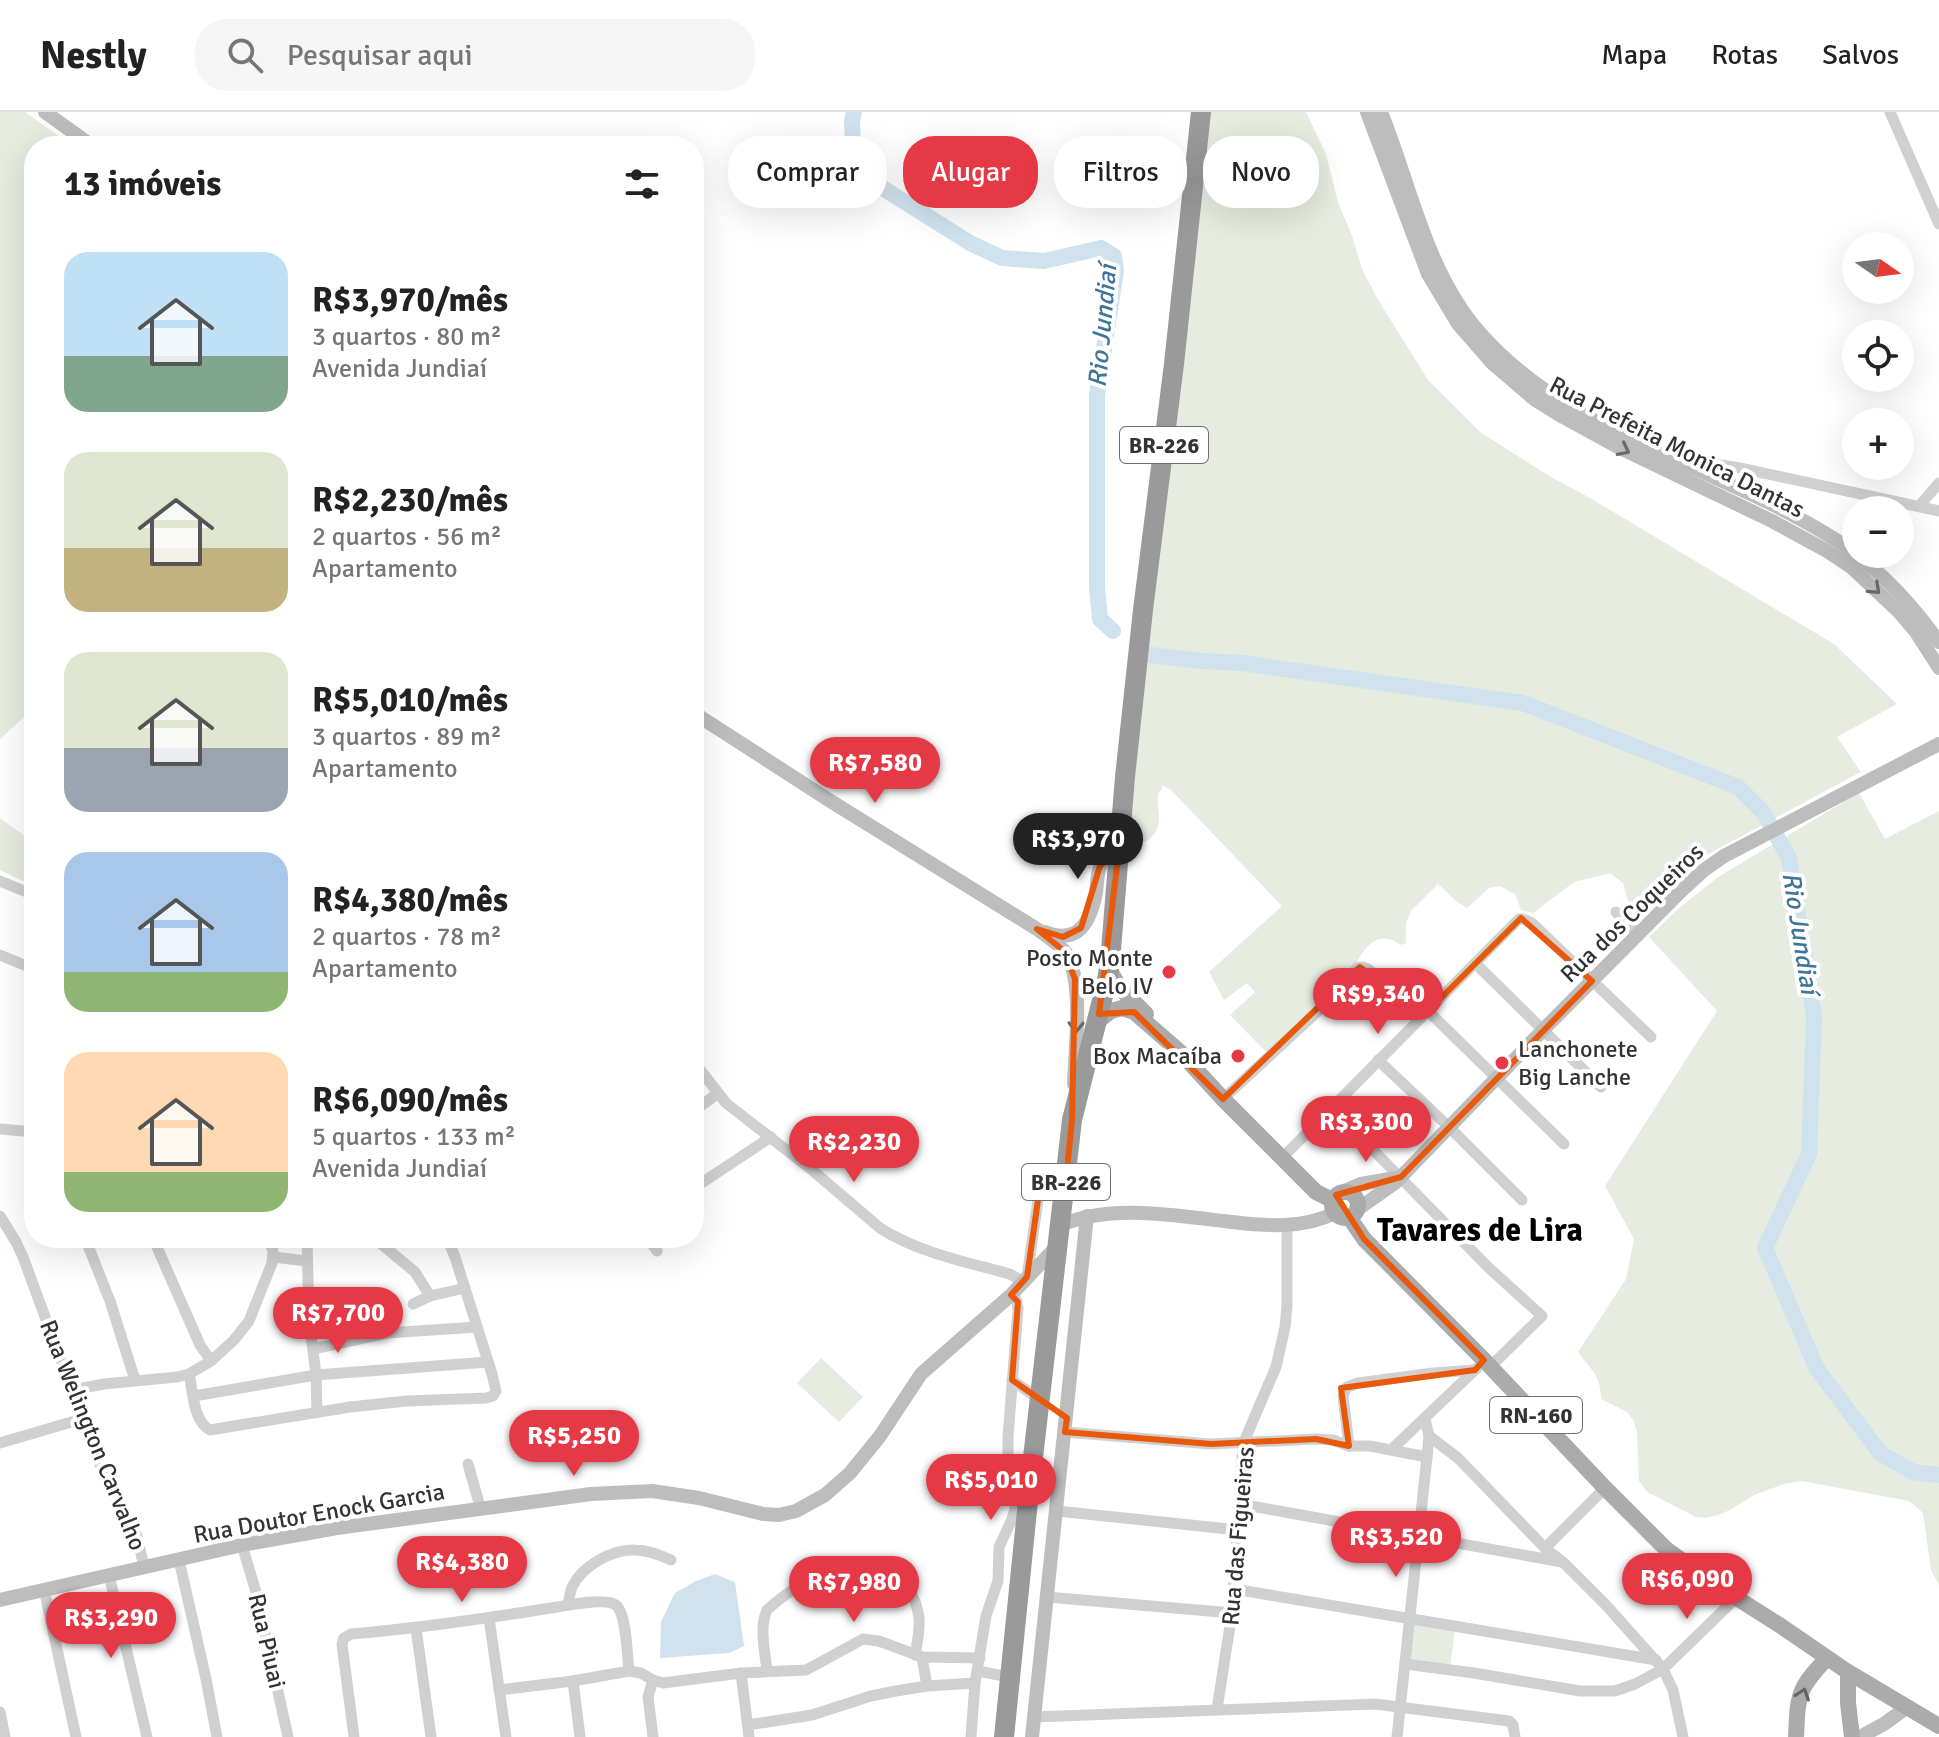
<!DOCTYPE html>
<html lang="pt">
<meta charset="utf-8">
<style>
:root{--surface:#fff;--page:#f6f6f6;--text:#222;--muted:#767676;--line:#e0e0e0;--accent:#e63946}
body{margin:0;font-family:Signika,sans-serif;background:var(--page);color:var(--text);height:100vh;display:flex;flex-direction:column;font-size:30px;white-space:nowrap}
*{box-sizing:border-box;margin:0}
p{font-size:26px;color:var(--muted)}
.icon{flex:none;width:44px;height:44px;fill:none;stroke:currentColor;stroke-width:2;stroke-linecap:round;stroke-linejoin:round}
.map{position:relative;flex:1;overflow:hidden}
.drawer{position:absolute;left:24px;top:24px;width:680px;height:1112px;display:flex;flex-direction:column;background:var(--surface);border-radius:32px;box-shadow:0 8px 32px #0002}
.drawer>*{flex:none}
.guide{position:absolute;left:728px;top:24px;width:760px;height:72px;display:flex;gap:16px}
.needle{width:52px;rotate:104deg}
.tools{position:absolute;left:1842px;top:120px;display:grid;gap:16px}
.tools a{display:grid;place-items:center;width:72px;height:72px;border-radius:50%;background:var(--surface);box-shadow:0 8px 32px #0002;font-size:40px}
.price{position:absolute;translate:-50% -68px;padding:0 18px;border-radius:28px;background:var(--accent);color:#fff;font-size:26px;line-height:52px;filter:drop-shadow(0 2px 4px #0008)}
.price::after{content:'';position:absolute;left:50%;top:48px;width:24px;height:18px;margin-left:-12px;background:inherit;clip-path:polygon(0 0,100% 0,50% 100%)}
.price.selected{background:#222;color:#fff}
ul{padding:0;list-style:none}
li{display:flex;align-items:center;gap:24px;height:200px;padding:0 40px}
li span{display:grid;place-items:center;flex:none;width:224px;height:160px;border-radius:24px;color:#555}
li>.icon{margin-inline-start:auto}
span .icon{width:96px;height:96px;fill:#fffc;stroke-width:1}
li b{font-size:34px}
h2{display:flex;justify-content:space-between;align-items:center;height:96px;padding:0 40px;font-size:34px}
.tag{padding:0 28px;border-radius:32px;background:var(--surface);box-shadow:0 8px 32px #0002;font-size:28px;line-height:72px}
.tag.selected{background:var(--accent);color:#fff}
header{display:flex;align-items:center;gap:48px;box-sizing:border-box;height:112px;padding:0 40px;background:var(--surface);border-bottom:2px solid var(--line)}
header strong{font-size:38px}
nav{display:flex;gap:44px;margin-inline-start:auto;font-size:28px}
.search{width:560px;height:72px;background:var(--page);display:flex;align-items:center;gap:20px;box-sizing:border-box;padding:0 28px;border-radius:32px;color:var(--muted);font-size:30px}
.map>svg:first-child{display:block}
.green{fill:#e6ecdf}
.water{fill:#cfe2ee}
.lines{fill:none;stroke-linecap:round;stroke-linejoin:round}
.river{stroke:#cfe2ee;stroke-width:16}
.street{stroke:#d0d0d0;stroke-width:11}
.secondary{stroke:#bdbdbd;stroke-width:14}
.primary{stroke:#ababab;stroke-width:16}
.highway{stroke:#9a9a9a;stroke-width:20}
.oneway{stroke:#6a6a6a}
.oneway2{stroke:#636363}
.marked{fill:none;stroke:#e8590c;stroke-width:6;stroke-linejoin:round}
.poi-dot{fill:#e63946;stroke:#fff;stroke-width:3}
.labels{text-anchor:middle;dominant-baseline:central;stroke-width:8;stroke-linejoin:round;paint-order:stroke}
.shield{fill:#fff;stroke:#707070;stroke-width:2}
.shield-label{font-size:22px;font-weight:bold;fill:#333}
.street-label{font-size:24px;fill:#333;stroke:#fff}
.poi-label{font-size:24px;fill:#333;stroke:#fff;text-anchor:end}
.water-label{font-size:26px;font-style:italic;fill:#3f7597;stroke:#fff}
.district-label{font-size:32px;font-weight:bold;fill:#000;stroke:#fff}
</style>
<header>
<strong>Nestly</strong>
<div class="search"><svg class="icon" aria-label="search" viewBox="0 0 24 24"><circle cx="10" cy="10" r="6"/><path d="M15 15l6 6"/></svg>Pesquisar aqui</div>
<nav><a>Mapa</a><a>Rotas</a><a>Salvos</a></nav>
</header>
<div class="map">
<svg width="1939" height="1625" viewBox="0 0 1939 1625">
<rect width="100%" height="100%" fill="#fff"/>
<g class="green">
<path d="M0 0H25L73 34H34V596L0 627Z"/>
<path d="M1195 0H1306L1326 42 1338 90 1352 124 1362 157 1377 186 1428 268 1480 320 1551 365 1592 387 1834 532 1897 592 1837 625 1861 660 1699 747 1639 809 1632 804 1623 771 1610 761 1574 770 1533 801 1521 798 1516 783 1500 774 1489 776 1467 796 1456 789 1438 772 1411 799 1406 811V831L1400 833C1377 814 1359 841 1352 862L1268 942 1230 903 1255 880 1247 871 1224 888 1209 860 1282 794 1171 678 1163 674C1161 678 1158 681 1158 686 1157 693 1159 699 1159 706 1159 724 1146 734 1129 730Z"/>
<path d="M1859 681 1885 727 1939 699V1473L1931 1458 1923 1401 1909 1389 1802 1369 1784 1372 1754 1383 1730 1398 1718 1403 1706 1406 1696 1405 1647 1380 1639 1369 1637 1320 1634 1310 1627 1300 1601 1287C1601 1263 1591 1258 1578 1240L1626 1167 1634 1127 1605 1074 1717 899 1649 825 1679 796 1718 765Z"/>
<path d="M0 706 34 731V774L0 758Z"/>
<path d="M821 1246 863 1285 839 1310 797 1271Z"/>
<path d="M1412 1512 1455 1518 1450 1555 1410 1550Z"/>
</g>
<path class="water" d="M715 1462 735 1470 744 1534 729 1541 660 1546 661 1510 675 1481 696 1469Z"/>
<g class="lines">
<g class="river">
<path d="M854 0 852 10 853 39 881 75 970 131 1002 146 1044 149 1101 136 1114 144 1116 159 1097 283V476L1100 507 1113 519"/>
<path d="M1150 543 1202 549 1242 551 1523 591 1738 675 1763 700 1789 746 1814 905 1809 1042 1765 1136 1817 1257 1880 1341 1913 1360 1939 1363"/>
</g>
<g class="street">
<path d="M1890 0 1939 112"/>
<path d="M1681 347 1740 356 1939 399"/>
<path d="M1920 393 1939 371"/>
<path d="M0 769 34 783"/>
<path d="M1616 800 1638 822"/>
<path d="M0 843 34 857"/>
<path d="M1475 851 1601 975"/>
<path d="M1428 899 1564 1032"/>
<path d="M1378 948 1449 1015 1522 1088"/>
<path d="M694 950 726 991 812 1058 880 1116C919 1141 966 1150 1010 1162L1023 1170"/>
<path d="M1223 987 1317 900 1357 856 1362 855 1368 857 1423 903"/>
<path d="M1332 996 1489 1156 1542 1204 1490 1255"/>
<path d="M694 999 718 981"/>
<path d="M0 1017 34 1020"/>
<path d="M1282 1046 1519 807H1523L1532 811 1651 925"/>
<path d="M694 1076 771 1025"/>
<path d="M0 1104 16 1130 23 1145 72 1278 85 1306 98 1348 108 1371 137 1424 144 1455"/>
<path d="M85 1126 110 1189 135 1268"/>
<path d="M153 1126 200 1233 211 1249"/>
<path d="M307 1126 309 1206 316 1263 317 1299"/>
<path d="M374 1126 415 1160 430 1184"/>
<path d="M648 1126 657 1139"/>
<path d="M273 1145 307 1149"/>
<path d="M1027 1165 1039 1081 1065 1078"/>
<path d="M413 1192 430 1184 465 1176"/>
<path d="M313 1237 387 1221 477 1215"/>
<path d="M189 1262C193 1279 193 1309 210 1318L350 1295 407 1289 486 1286 493 1284 496 1279 492 1262 455 1145 447 1126"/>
<path d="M1012 1268 1040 1288"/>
<path d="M72 1278 104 1272 177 1265 189 1262 211 1249 234 1228 249 1209 272 1151 273 1140 269 1126"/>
<path d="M194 1284 316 1263 488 1250"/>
<path d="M1065 1320 1211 1332 1316 1327 1333 1328 1349 1334H1370L1427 1345"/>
<path d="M1429 1324 1458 1346 1545 1436 1563 1450 1605 1492 1663 1557 1673 1578 1683 1625"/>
<path d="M0 1331 85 1306"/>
<path d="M1349 1334 1343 1284 1347 1275 1358 1271 1433 1261 1475 1258"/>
<path d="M1391 1338 1477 1256"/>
<path d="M468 1352 481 1398"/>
<path d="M1240 1392 1562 1450"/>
<path d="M1057 1399 1238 1418"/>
<path d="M242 1433 256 1480 288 1625"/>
<path d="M1545 1436 1605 1376"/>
<path d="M179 1448 206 1567 217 1625"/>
<path d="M109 1463 147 1625"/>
<path d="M44 1477 76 1625"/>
<path d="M1234 1477 1656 1548"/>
<path d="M1047 1485 1232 1501"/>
<path d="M568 1493C569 1487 570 1481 572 1475 582 1454 612 1437 635 1438 648 1438 659 1443 671 1448"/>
<path d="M489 1506 506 1625"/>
<path d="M416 1516 431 1625"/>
<path d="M922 1545 927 1574"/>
<path d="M1405 1552 1474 1561 1580 1579H1615L1635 1572 1663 1557 1736 1486"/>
<path d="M767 1558C765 1540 759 1515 767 1498 785 1481 818 1460 842 1454 880 1444 914 1468 919 1506 920 1519 917 1531 915 1543"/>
<path d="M978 1559 1009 1565"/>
<path d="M741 1561 749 1625"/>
<path d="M573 1569 580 1625"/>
<path d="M499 1578 573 1569 629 1559 641 1561 653 1568 663 1571 741 1561 806 1558 863 1527 879 1529 922 1545 980 1546"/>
<path d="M1217 1597 1232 1501 1243 1332 1276 1255 1285 1215 1287 1194V1113"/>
<path d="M0 1600 5 1625"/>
<path d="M1034 1605 1375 1592 1509 1609 1513 1613 1515 1625"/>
<path d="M748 1613 812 1603 871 1584 896 1579 927 1574 975 1571"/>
<path d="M354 1625 342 1532 344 1526 351 1522C420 1516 489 1506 557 1495 569 1493 609 1485 617 1494 627 1505 627 1544 629 1559"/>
<path d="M653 1625 648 1585 653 1568"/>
<path d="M971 1625 975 1571 986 1504 998 1469 999 1435 1012 1407 1016 1393V1382L1008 1343V1325L1018 1196 1017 1189 1011 1183"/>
<path d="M1397 1625 1427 1345 1429 1324 1425 1307"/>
</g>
<g class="secondary">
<path d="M45 0 92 34"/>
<path d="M1367 0 1428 162 1458 212 1492 251 1534 287 1558 302 1620 336 1772 409 1827 439 1851 455 1899 500 1916 520 1939 556"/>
<path d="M1381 0C1411 74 1426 160 1480 221 1570 324 1724 356 1836 428 1876 454 1911 491 1939 530"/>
<path d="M694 601 832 690 1037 817C1046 824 1059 832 1066 841 1084 869 1075 938 1074 972"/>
<path d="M1045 820C1078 833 1090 811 1096 781 1097 773 1097 763 1100 755 1103 746 1111 742 1119 738"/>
<path d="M1344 1079 1361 1072 1401 1065"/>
<path d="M1358 1097 1396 1070 1543 918 1681 779 1704 758 1724 744 1939 632"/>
<path d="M1061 1113C1112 1091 1178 1104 1232 1110 1265 1114 1303 1117 1335 1101"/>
<path d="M0 1488 242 1433 337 1416 591 1382 652 1379 699 1386 763 1402 779 1403 796 1399 825 1383 850 1361 880 1324 921 1262 1011 1183 1058 1133"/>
<path d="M1032 1625 1087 1104"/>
<path d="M1860 1625 1884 1612 1906 1596"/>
</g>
<g class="primary">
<path d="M1109 857 1120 876 1146 902"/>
<path d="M1097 910 1111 899 1122 896 1134 900 1179 939 1223 987 1316 1080 1332 1088"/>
<circle cx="1345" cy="1093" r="13"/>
<path d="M1349 1105 1364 1127 1484 1248 1605 1376 1666 1437 1713 1471 1781 1514 1848 1560 1939 1614"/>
<path d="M1848 1560V1591L1852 1625"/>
<path d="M1796 1625C1798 1582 1797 1578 1827 1546"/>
</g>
<path class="highway" d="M1004 1625 1028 1389 1072 1008 1107 868 1110 850 1125 665 1143 498 1174 252 1201 0"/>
</g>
<defs><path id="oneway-chevron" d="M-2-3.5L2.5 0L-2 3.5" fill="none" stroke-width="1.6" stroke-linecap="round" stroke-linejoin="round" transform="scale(2)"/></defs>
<g class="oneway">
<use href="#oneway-chevron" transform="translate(1624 338) rotate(27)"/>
<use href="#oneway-chevron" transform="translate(1875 477) rotate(43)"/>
<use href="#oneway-chevron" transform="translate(1076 915) rotate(91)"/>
</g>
<use class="oneway2" href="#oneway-chevron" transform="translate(1803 1582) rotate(-71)"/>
<path class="marked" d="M1119 738 1099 902 1134 900 1223 987 1360 855 1423 904 1521 806 1592 869 1401 1065 1336 1083 1364 1127 1484 1248 1475 1258 1341 1276 1349 1334 1316 1327 1211 1332 1065 1320 1067 1306 1012 1268 1018 1190 1011 1183 1027 1165 1039 1081 1065 1078 1072 1008 1075 867 1064 839 1037 817 1063 825 1081 816 1100 754Z"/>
<g class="poi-dot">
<circle cx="1169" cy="860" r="8"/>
<circle cx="1238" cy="944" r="8"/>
<circle cx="1502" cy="951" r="8"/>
</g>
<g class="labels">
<g class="shield">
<rect x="1120" y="315" width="88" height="36" rx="6"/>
<rect x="1022" y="1052" width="88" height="36" rx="6"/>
<rect x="1490" y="1285" width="92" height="36" rx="6"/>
</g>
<g class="shield-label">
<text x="1164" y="333">BR-226</text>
<text x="1066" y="1070">BR-226</text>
<text x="1536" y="1303">RN-160</text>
</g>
<g class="street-label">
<text transform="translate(1677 335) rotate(27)">Rua Prefeita Monica Dantas</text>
<text transform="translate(1632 801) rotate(-44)">Rua dos Coqueiros</text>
<text transform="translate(93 1323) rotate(68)">Rua Welington Carvalho</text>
<text transform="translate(319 1401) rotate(-10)">Rua Doutor Enock Garcia</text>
<text transform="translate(1238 1424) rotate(-85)">Rua das Figueiras</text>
<text transform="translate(267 1529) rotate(77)">Rua Piuai</text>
</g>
<g class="poi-label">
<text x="1153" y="846">Posto Monte<tspan x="1153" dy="28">Belo IV</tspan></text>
<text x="1518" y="937" text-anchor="start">Lanchonete<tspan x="1518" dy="28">Big Lanche</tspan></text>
<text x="1222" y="944">Box Macaíba</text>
</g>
<g class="water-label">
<text transform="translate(1103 214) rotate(-85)">Rio Jundiaí</text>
<text transform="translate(1800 821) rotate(81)">Rio Jundiaí</text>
</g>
<g class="district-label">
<text x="1480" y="1118">Tavares de Lira</text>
</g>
</g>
</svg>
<div class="tools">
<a><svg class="needle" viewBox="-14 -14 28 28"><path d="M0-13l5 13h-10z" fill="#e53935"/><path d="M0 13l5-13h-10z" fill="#767676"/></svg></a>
<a><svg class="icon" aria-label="locate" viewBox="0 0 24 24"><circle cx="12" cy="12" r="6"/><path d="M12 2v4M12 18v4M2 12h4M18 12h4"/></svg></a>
<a>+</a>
<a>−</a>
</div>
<b class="price" style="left:875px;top:693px">R$7,580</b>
<b class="price selected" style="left:1078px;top:769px">R$3,970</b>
<b class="price" style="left:1378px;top:924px">R$9,340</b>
<b class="price" style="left:1366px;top:1052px">R$3,300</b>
<b class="price" style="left:854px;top:1072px">R$2,230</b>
<b class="price" style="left:338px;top:1243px">R$7,700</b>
<b class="price" style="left:574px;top:1366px">R$5,250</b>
<b class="price" style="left:991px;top:1410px">R$5,010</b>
<b class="price" style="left:1396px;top:1467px">R$3,520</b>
<b class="price" style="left:462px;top:1492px">R$4,380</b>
<b class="price" style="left:1687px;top:1509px">R$6,090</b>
<b class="price" style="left:854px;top:1512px">R$7,980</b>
<b class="price" style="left:111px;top:1548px">R$3,290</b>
<div class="guide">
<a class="tag">Comprar</a>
<a class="tag selected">Alugar</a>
<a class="tag">Filtros</a>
<a class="tag">Novo</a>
</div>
<section class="drawer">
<h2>13 imóveis<svg class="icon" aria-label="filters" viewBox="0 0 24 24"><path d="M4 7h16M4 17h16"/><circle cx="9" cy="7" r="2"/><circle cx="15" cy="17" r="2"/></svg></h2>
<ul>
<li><span style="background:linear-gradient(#bfe0f5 65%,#7fa58c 0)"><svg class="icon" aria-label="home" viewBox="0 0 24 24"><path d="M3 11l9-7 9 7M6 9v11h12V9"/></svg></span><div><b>R$3,970/mês</b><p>3 quartos · 80 m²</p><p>Avenida Jundiaí</p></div></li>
<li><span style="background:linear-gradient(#dfe7d0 60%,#c2b280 0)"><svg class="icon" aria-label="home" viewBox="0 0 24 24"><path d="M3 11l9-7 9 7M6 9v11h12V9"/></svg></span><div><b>R$2,230/mês</b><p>2 quartos · 56 m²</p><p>Apartamento</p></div></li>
<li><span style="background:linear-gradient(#dfe7d0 60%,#9aa5b1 0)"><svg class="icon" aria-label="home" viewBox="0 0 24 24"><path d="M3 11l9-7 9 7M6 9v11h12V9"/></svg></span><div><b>R$5,010/mês</b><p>3 quartos · 89 m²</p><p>Apartamento</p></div></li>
<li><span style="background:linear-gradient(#a9c7e8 75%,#8fb573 0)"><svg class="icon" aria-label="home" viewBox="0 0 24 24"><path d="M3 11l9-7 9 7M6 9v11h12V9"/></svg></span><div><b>R$4,380/mês</b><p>2 quartos · 78 m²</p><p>Apartamento</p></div></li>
<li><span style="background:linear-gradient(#ffd9b3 75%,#8fb573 0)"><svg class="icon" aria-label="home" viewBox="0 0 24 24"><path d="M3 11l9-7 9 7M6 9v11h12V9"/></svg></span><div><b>R$6,090/mês</b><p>5 quartos · 133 m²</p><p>Avenida Jundiaí</p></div></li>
</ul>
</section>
</div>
